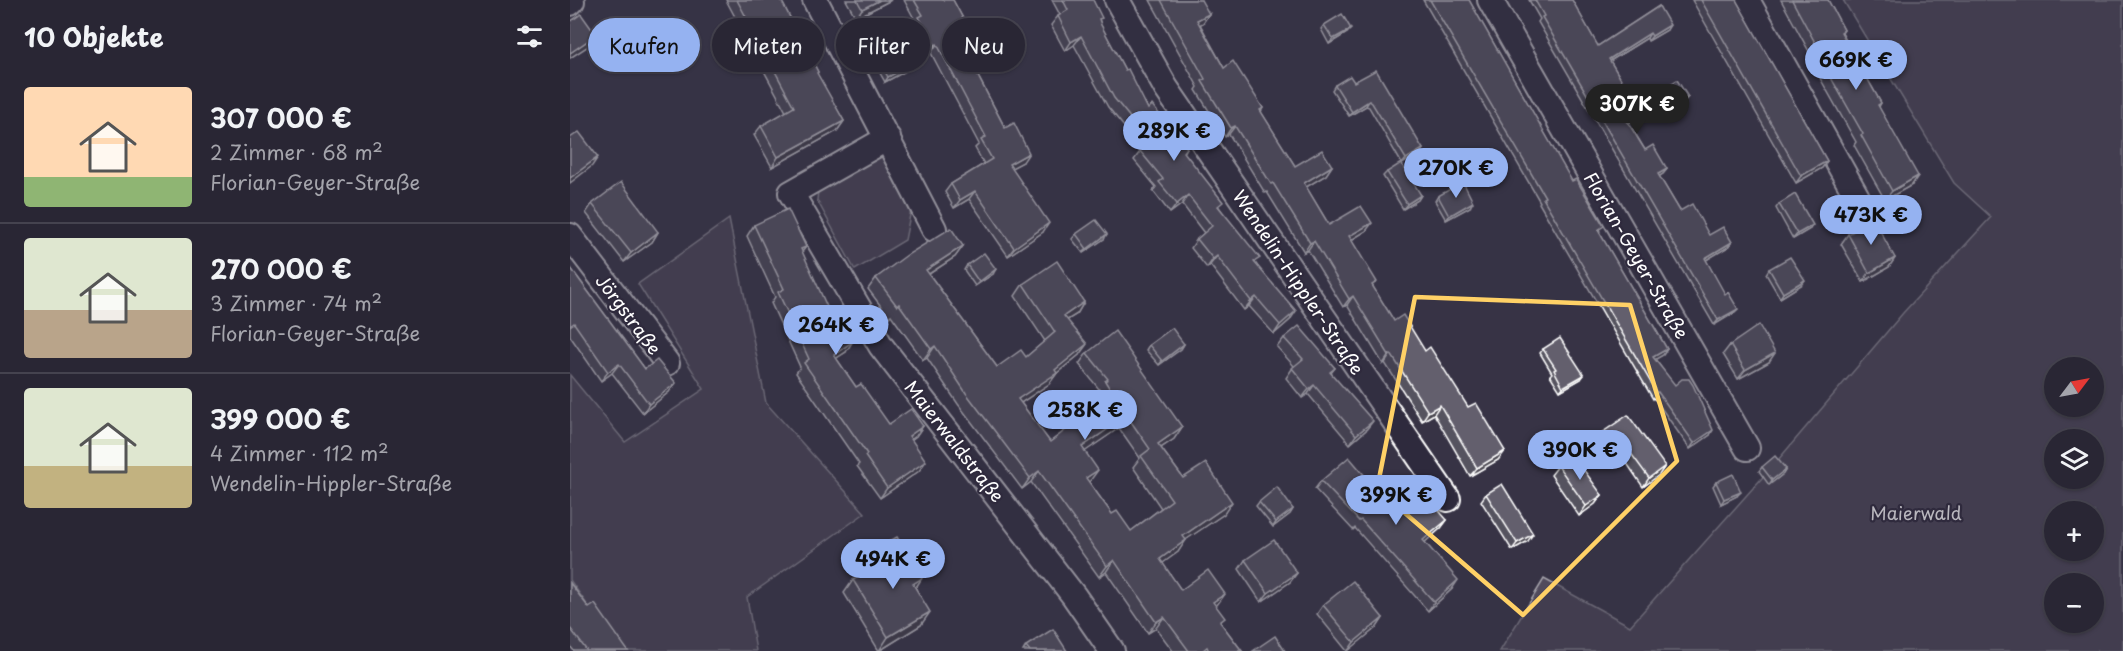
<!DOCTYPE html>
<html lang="de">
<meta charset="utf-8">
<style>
:root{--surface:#292634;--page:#353240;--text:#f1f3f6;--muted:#a5a5ac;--line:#45434f;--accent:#95b2f1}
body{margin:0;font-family:"Playpen Sans",sans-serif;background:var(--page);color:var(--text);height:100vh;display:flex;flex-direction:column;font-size:22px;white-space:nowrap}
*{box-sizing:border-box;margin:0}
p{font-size:20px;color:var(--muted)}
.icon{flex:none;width:33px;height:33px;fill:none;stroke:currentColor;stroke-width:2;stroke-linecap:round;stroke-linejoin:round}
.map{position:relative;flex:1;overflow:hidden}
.side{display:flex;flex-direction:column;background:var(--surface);width:570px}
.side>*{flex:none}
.banner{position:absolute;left:18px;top:18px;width:570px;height:54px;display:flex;gap:12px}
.needle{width:39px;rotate:58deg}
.tools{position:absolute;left:1474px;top:357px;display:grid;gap:12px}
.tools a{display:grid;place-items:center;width:60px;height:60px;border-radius:50%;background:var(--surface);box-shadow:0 2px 4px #0004,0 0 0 2px var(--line);font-size:30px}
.price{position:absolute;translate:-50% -51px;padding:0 14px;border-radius:21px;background:var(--accent);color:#111;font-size:20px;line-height:39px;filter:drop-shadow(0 2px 3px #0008)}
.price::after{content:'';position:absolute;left:50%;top:36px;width:18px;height:14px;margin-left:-9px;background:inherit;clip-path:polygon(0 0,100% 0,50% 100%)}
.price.selected{background:#222;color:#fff}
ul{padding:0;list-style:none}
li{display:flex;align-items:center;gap:18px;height:150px;padding:0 24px}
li+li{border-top:2px solid var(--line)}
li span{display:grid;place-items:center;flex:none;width:168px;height:120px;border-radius:6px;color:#555}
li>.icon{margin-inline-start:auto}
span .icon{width:72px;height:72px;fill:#fffc;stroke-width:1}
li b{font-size:26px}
h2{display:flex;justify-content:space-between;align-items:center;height:72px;padding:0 24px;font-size:26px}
.tag{padding:0 21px;border-radius:27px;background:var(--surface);box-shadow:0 2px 4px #0004,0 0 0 2px var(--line);font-size:21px;line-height:54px}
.tag.selected{background:var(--accent);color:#111}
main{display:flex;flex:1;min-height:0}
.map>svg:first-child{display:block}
.green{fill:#514c5c;stroke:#a8a6ae;stroke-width:1.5;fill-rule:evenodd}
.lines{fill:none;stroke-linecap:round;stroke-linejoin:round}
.minor-casing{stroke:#fff;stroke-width:28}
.minor{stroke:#2f2a3d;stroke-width:24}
.wall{fill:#55525e;stroke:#fff;stroke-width:1.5;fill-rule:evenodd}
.shaded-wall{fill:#45424c;stroke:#fff;stroke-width:1.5}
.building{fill:#635f6d;stroke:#fff;stroke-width:1.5;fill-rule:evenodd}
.marked{fill:none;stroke:#ffd166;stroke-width:4.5;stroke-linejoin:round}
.labels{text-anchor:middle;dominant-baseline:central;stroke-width:4.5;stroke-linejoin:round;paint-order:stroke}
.street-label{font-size:18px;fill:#fff;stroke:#2f2a3d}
.park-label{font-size:18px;fill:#b9b7be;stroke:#2f2a3d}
</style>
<main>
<section class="side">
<h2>10 Objekte<svg class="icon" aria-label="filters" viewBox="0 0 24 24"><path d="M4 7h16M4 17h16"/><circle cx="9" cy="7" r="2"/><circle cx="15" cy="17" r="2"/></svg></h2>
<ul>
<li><span style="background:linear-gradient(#ffd9b3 75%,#8fb573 0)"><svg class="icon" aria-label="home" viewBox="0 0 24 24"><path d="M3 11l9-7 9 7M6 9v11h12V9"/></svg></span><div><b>307 000 €</b><p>2 Zimmer · 68 m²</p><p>Florian-Geyer-Straße</p></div></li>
<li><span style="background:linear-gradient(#dfe7d0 60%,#b9a48a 0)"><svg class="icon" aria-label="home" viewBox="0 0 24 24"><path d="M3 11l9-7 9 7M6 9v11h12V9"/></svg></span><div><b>270 000 €</b><p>3 Zimmer · 74 m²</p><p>Florian-Geyer-Straße</p></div></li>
<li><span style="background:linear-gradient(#dfe7d0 65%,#c2b280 0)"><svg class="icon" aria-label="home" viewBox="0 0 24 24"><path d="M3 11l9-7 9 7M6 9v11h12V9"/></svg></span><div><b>399 000 €</b><p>4 Zimmer · 112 m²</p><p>Wendelin-Hippler-Straße</p></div></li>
</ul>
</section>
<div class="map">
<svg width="1553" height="651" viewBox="0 0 1553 651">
<rect width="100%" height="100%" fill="#373345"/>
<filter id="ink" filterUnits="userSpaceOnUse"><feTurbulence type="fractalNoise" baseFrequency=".0167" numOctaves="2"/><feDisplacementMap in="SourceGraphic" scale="12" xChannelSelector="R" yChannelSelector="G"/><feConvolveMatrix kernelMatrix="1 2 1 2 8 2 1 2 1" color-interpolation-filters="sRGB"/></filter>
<g filter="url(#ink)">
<g class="green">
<path d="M1273 0H1553V651H930L974 579 1060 626 1208 460 1333 313 1421 217 1384 183ZM1485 368H1524V406H1485ZM1485 440H1524V478H1485ZM1485 512H1524V550H1485ZM1485 584H1524V622H1485Z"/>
<path d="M308 155 324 164 343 200 335 240 285 270 247 200 248 191Z"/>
<path d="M159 219 196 403 295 513 177 597 186 651H49L0 580V375L55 442 134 389 68 284Z"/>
</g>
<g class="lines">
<g class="minor-casing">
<g id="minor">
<path d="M245 0 364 229"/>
<path d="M547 0 596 88 878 499"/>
<path d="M920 0 1177 448"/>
<path d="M1177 0 1287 197"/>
<path d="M0 3 2 1 1 0"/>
<path d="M318 138 221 193 311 346 504 596 542 651"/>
<path d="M0 236 97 363"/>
</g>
</g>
<use href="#minor" class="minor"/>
</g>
<g class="wall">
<path d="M156 0H211L248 72 247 74 274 121 267 131 202 167 184 135 191 126 216 112Z"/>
<path d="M276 0H321L286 18Z"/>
<path d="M334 0H383L398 28 392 36 388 38 453 162 441 168 473 232 438 256 399 199 384 208 375 192 381 184 414 164 405 148 409 144 361 53 359 54 343 25 346 22Z"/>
<path d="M482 0H523L531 25 555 70 578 109 617 148 614 153 686 264 720 320 704 334 679 306 674 310 640 265 637 268 621 248 627 239 634 233 612 204 600 213 583 191 586 187 564 160 572 149 538 107 504 45 495 51 481 25 488 16 490 15Z"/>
<path d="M580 0H631L633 23 630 24 654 68 693 108 691 112 725 166H762L756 175 736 187 759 225 796 231 781 240 803 287 824 321 855 351 898 407 935 451 928 460 900 476 864 414 852 421 815 363 813 364 777 305 773 307 738 250 734 252 697 192 695 193 659 134 655 137 626 90 628 87Z"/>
<path d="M853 0H899L1030 231 1029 232 1097 349 1093 355 1085 359 1140 435 1120 449 1084 398 1083 399 969 203 970 202Z"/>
<path d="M959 0H1002L1028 46 1089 6 1097 30 1078 41 1077 38 1040 61 1071 113 1067 118 1059 123 1075 150 1097 169 1093 174 1089 176 1110 211 1139 235 1158 247 1136 260 1164 313 1144 325 968 22 970 19Z"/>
<path d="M1122 0H1166L1257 161 1252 168 1226 183Z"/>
<path d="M1211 0H1258L1274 30 1272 33 1311 103 1309 107 1342 185 1315 200 1284 145 1286 142 1246 71 1248 68Z"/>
<path d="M754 25 777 33 759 44 751 29Z"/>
<path d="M309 61 334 72 315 82 306 66Z"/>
<path d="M784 82 853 149 850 153 832 164 799 107 796 106 779 116 762 90 765 85Z"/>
<path d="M1092 89 1118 97 1114 102 1099 111 1089 94Z"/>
<path d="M817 172 851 195 848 200 833 209 813 176Z"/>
<path d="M868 196 900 207 876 220 865 201Z"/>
<path d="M22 204 88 232 82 242 54 262 16 213Z"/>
<path d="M1209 204 1240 229 1223 239 1206 208Z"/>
<path d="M184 225 236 247 232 252 276 352 266 358 286 387 319 424 353 426 346 436 341 440 349 471 310 498 287 466 289 464 226 373 230 367 201 303 205 297 177 236Z"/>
<path d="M506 234 534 239 513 253 502 239Z"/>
<path d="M1278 234 1325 258 1319 267 1293 282 1271 244Z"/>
<path d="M393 246 385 257 359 274 427 367 456 357 475 341 445 296 453 284 514 302 507 314 497 320 509 355 487 373 479 384 451 403 480 442 533 402 527 393 529 389 509 364 517 353 612 427 604 439 591 448 613 478 654 514 615 540 608 552 592 563 611 590 646 606 651 623 672 651H603L586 628 578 633 536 572 529 577 461 482 452 489 388 404 357 358 353 360 321 315 319 317 298 289 306 278ZM549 428 570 458 563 467 591 508 561 531 542 514 519 482 520 481 515 451Z"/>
<path d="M397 265 423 274 405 286 394 270Z"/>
<path d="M0 267 75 369 99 392 73 413 42 373 31 381 0 336Z"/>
<path d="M1199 269 1231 285 1210 298 1196 274Z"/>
<path d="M714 338 765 368 761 373 796 430 780 444 738 394 732 398 716 378 724 366 707 347Z"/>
<path d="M614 344 611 349 589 365 576 350 579 345Z"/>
<path d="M1160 345 1199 362 1168 379 1153 354Z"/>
<path d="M973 349 1011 379 990 391 980 375 982 373 970 353Z"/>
<path d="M1033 432 1095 466 1089 475 1073 487 1052 456 1043 463 1028 441Z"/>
<path d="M988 466 1032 495 1025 504 1009 516 981 475Z"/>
<path d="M1192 467 1216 469 1213 474 1199 485 1189 471Z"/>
<path d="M751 481 824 510 877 520 871 528 855 542 882 589 858 611 785 528 783 530 745 489Z"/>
<path d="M1146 482 1167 496 1151 504 1143 486Z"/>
<path d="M916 494 958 541 942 550 911 501Z"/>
<path d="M689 502 723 509 720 514 703 527 686 506Z"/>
<path d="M309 547 346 588 351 625 309 651 274 593 283 580 304 567 300 561Z"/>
<path d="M675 560 727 573 720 582 691 602 669 569Z"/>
<path d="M0 583 19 608 58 651H4L0 646Z"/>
<path d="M753 605 813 618 807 627 777 651 747 614Z"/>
<path d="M456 646 497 651H453Z"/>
</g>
<g class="shaded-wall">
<path d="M310 0H321L286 18 292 9Z"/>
<path d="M639 14 633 23 621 29 627 20Z"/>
<path d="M1100 25 1097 30 1078 41 1082 36Z"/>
<path d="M398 28 392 36 380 43 386 34Z"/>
<path d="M781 29 777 33 759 44 763 39Z"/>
<path d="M1080 33 1077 38 1035 64 1039 59Z"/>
<path d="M26 35 20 45 0 58V53Z"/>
<path d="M511 36 504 45 495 51 501 42Z"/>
<path d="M367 44 361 53 359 54 365 45Z"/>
<path d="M337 67 334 72 315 82 318 77Z"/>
<path d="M1118 97 1114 102 1099 111 1102 106Z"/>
<path d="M799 101 796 106 779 116 782 112Z"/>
<path d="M1071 113 1067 118 1054 126 1057 121Z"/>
<path d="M274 121 267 131 202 167 208 157Z"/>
<path d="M665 126 659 134 655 137 661 128Z"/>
<path d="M853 149 850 153 832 164 836 159Z"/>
<path d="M459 153 453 162 432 173 439 164Z"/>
<path d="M28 157 22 166 0 183V178Z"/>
<path d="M1257 161 1252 168 1226 183 1231 176Z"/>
<path d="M762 166 756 175 728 192 734 183Z"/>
<path d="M1097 169 1093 174 1085 179 1088 174Z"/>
<path d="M1348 176 1342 185 1315 200 1322 191Z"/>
<path d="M405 191 399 199 384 208 390 200Z"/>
<path d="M618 195 612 204 600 213 607 204Z"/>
<path d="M851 195 848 200 833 209 837 204Z"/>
<path d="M903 202 900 207 876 220 879 216Z"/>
<path d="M479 223 473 232 438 256 444 248Z"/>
<path d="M802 223 796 231 773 245 779 236Z"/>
<path d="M1243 225 1240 229 1223 239 1227 234Z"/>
<path d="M88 232 82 242 54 262 61 253Z"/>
<path d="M537 234 534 239 513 253 517 249Z"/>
<path d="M744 241 738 250 734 252 740 243Z"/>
<path d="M1162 242 1158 247 1131 263 1135 258Z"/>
<path d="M393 246 385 257 348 281 356 270Z"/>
<path d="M647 256 640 265 637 268 643 259Z"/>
<path d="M1325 258 1319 267 1293 282 1299 273Z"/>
<path d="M426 269 423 274 405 286 409 282Z"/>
<path d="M1235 280 1231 285 1210 298 1213 293Z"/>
<path d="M783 296 777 305 773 307 779 299Z"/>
<path d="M686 297 679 306 674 310 681 301Z"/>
<path d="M514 302 507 314 486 327 494 316Z"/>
<path d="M1168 309 1164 313 1144 325 1148 320Z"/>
<path d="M726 311 720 320 704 334 710 325Z"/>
<path d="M283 341 276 352 256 365 264 355Z"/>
<path d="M517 344 509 355 487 373 479 384 440 410 448 399Z"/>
<path d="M614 344 611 349 589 365 592 361Z"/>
<path d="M365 346 357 358 353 360 361 349Z"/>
<path d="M1097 349 1093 355 1079 363 1083 357Z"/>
<path d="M1205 353 1199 362 1168 379 1175 370Z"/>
<path d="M821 354 815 363 813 364 819 355Z"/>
<path d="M49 364 42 373 31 381 38 372Z"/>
<path d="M1014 375 1011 379 990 391 993 387Z"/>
<path d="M106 383 99 392 73 413 79 404Z"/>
<path d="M744 385 738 394 732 398 739 389Z"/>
<path d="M870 405 864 414 852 421 858 412Z"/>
<path d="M557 416 549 428 504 459 512 447Z"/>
<path d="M803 421 796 430 780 444 786 435Z"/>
<path d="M353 426 346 436 331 447 339 436Z"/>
<path d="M612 427 604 439 580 455 588 444Z"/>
<path d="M1143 430 1140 435 1120 449 1124 443Z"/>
<path d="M1057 448 1052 456 1043 463 1049 454Z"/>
<path d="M935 451 928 460 900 476 907 468Z"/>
<path d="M356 461 349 471 310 498 317 488Z"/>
<path d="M1095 466 1089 475 1073 487 1079 478Z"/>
<path d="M1216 469 1213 474 1199 485 1202 480Z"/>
<path d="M528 470 520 481 508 489 516 478Z"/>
<path d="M469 471 461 482 452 489 460 478Z"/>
<path d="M1171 492 1167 496 1151 504 1154 499Z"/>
<path d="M1032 495 1025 504 1009 516 1016 506Z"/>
<path d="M662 502 654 514 605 547 613 536Z"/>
<path d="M723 509 720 514 703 527 706 522Z"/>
<path d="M877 520 871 528 847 549 853 540Z"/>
<path d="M963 534 958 541 942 550 947 543Z"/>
<path d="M616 540 608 552 582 571 590 559Z"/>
<path d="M544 560 536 572 529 577 537 566Z"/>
<path d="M727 573 720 582 691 602 698 593Z"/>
<path d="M352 578 343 592V584Z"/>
<path d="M888 580 882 589 858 611 864 602Z"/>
<path d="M655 594 647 605 635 613 643 602Z"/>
<path d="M360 612 351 625 309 651 318 637Z"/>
<path d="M594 617 586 628 578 633 586 622Z"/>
<path d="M813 618 807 627 778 651 784 642Z"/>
</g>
<g class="building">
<path d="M167 0H211L248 72 247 73 274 121 208 157 191 126 224 107Z"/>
<path d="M287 0H310L292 9Z"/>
<path d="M344 0H383L398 28 386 34 435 128 444 123 459 153 439 164 479 223 444 248 405 191 390 200 381 184 422 159 411 140 416 137 367 44 365 45 349 17 353 15Z"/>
<path d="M493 0H523L532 18 529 19 531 25 555 70 558 69 578 109 582 105 617 148 614 152 653 202 648 206 690 258 684 262 726 311 710 325 686 297 681 301 647 256 643 259 627 239 642 226 618 195 607 204 589 182 593 179 570 151 580 142 544 98 511 36 501 42 488 16 498 10Z"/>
<path d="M591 0H631L639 14 627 20 654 68 663 61 693 108 690 110 725 166 752 150 762 166 734 183 759 225 791 206 802 223 779 236 807 282 802 285 824 321 833 315 855 351 860 347 898 407 906 403 935 451 907 468 870 405 858 412 821 354 819 355 783 296 779 299 744 241 740 243 703 183 701 184 665 126 661 128 632 81 635 79Z"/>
<path d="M860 0H899L1002 181 1006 179 1034 226 1028 230 1097 349 1083 357 1105 385 1112 379H1119L1123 385 1143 430 1124 443 1088 392 1087 393 973 198 975 197Z"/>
<path d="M965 0H1002L1028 46 1089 6 1100 25 1082 36 1080 33 1039 59 1071 113 1057 121 1075 150 1083 145 1097 169 1088 174 1110 211 1122 204 1139 235 1153 227 1162 242 1135 258 1155 294 1158 292 1168 309 1148 320 972 17 974 16Z"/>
<path d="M1131 0H1166L1257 161 1231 176Z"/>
<path d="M1222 0H1258L1274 30 1271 32 1311 103 1308 105 1348 176 1322 191 1291 135 1293 134 1252 62 1255 61Z"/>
<path d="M11 14 26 35 0 53V22Z"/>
<path d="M772 14 781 29 763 39 754 25Z"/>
<path d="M328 51 337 67 318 77 309 61Z"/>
<path d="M806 70 853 149 836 159 802 103 799 101 782 112 765 85 780 76 784 82Z"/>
<path d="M1107 80 1118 97 1102 106 1092 89Z"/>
<path d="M9 132 28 157 0 178V138Z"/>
<path d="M831 163 851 195 837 204 817 172Z"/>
<path d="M51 182 88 232 61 253 22 204Z"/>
<path d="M893 182 903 202 879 216 868 196Z"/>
<path d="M1225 194 1243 225 1227 234 1209 204Z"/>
<path d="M218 209 236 247 231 249 267 329 272 325 283 341 264 355 286 387 291 384 319 424 341 409 353 426 339 436 356 461 317 488 295 456 297 454 234 363 239 359 208 292 214 289 184 225Z"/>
<path d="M526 220 537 234 517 249 506 234Z"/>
<path d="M1304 220 1325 258 1299 273 1278 234Z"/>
<path d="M381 228 393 246 356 270 427 367 451 350 456 357 485 332 453 284 487 261 514 302 494 316 517 344 485 370 487 373 448 399 480 442 543 394 535 381 538 379 517 353 545 331 612 427 588 444 613 478 636 463 662 502 613 536 616 540 590 559 611 590 638 570 655 594 643 602 655 618 650 622 672 651H639L637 647 632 651H619L594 617 586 622 544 560 537 566 469 471 460 478 396 393 365 346 361 349 329 304 327 306 306 278 337 255ZM557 416 580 449 571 456 602 500 561 531 547 511 542 514 516 478 528 470 512 447Z"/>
<path d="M414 253 426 269 409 282 397 265Z"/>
<path d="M1220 257 1235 280 1213 293 1199 269Z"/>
<path d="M0 267 75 369 87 360 106 383 79 404 49 364 38 372 4 323 0 326Z"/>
<path d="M1189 325 1205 353 1175 370 1160 345Z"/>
<path d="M729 326 765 368 760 372 803 421 786 435 744 385 739 389 722 368 733 359 714 338Z"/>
<path d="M602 328 614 344 592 361 579 345Z"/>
<path d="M990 338 1014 375 993 387 984 370 986 369 973 349Z"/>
<path d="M1058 415 1095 466 1079 478 1057 448 1049 454 1033 432Z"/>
<path d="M1003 455 1032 495 1016 506 988 466Z"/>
<path d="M1205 456 1216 469 1202 480 1192 467Z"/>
<path d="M779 457 824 510 850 489 877 520 853 540 888 580 864 602 791 520 789 521 751 481Z"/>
<path d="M1163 474 1171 492 1154 499 1146 482Z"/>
<path d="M932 484 963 534 947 543 916 494Z"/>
<path d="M707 487 723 509 706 522 689 502Z"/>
<path d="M327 537 352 578 343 584 360 612 318 637 283 580 317 560 309 547Z"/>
<path d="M704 540 727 573 698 593 675 560Z"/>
<path d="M783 581 813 618 784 642 753 605Z"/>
<path d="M0 583 19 608 25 604 58 651H17L0 628Z"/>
<path d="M483 629 497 651H460L456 646Z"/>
<path d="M705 636 715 651H683Z"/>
</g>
</g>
<path d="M0 0H1553V651H0ZM845 297 1060 305 1107 461 953 615 807 489Z" fill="#373345" fill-opacity=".55" fill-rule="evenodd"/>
<path class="marked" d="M845 297 1060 305 1107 461 953 615 807 489Z"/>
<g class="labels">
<g class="street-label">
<text transform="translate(1067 255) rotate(60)">Florian-Geyer-Straße</text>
<text transform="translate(729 282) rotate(56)">Wendelin-Hippler-Straße</text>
<text transform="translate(59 314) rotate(53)">Jörgstraße</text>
<text transform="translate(385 441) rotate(52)">Maierwaldstraße</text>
</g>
<g class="park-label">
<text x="1346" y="512">Maierwald</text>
</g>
</g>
</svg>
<div class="tools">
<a><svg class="needle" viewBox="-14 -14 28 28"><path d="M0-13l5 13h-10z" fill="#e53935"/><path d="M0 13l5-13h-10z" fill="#a5a5ac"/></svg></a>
<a><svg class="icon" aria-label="layers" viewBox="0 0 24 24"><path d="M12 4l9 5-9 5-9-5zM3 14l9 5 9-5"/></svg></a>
<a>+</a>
<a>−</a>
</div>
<b class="price" style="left:1286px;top:91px">669K €</b>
<b class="price selected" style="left:1067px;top:135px">307K €</b>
<b class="price" style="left:604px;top:162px">289K €</b>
<b class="price" style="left:886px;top:199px">270K €</b>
<b class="price" style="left:1301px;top:246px">473K €</b>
<b class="price" style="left:266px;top:356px">264K €</b>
<b class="price" style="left:515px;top:441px">258K €</b>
<b class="price" style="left:1010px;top:481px">390K €</b>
<b class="price" style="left:826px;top:526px">399K €</b>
<b class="price" style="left:323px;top:590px">494K €</b>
<div class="banner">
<a class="tag selected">Kaufen</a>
<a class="tag">Mieten</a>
<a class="tag">Filter</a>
<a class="tag">Neu</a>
</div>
</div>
</main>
